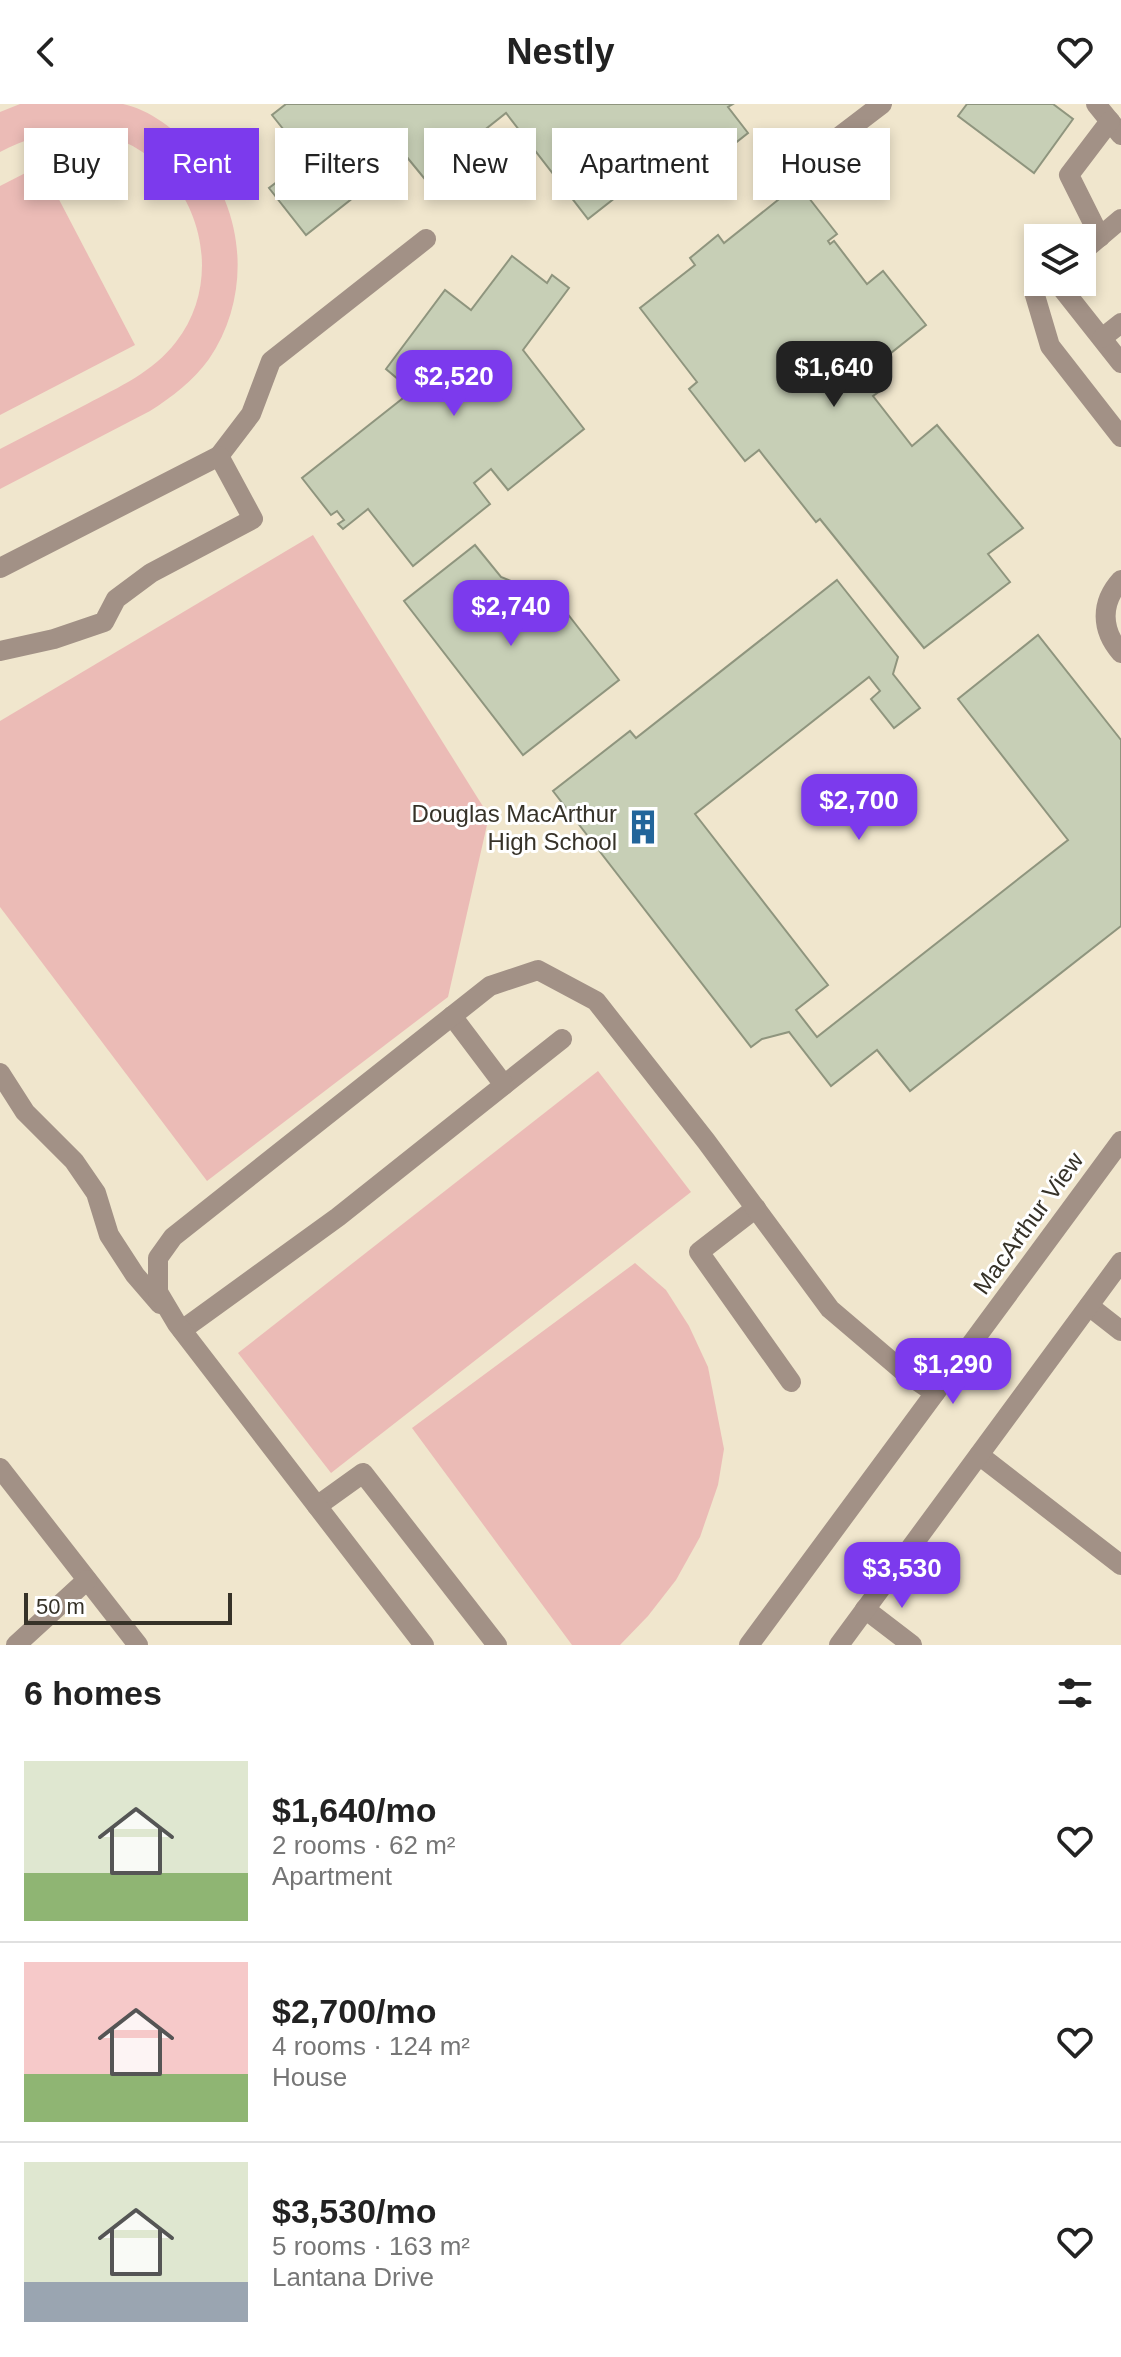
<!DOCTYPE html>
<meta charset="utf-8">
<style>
:root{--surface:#fff;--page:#f2f2f2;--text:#222;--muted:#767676;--line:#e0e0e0;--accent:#7c3aed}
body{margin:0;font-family:Arial,sans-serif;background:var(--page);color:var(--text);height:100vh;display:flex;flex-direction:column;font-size:30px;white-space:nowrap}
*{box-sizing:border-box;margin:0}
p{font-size:26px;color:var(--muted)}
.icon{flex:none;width:44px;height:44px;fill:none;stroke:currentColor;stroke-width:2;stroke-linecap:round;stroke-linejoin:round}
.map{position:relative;height:1541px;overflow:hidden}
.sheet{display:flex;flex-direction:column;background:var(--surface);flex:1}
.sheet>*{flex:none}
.banner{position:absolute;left:24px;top:24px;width:1074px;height:72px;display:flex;gap:16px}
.buttons{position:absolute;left:1024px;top:120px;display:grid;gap:16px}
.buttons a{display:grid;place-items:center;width:72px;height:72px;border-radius:0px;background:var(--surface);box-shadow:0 4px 12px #0003;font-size:40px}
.scale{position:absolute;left:24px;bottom:20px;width:208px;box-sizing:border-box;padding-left:8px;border:4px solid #363228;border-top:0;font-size:22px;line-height:28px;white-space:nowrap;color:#363228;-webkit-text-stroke:6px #fff;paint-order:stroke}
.price{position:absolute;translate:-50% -68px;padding:0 18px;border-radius:16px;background:var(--accent);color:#fff;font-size:26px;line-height:52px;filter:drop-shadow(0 2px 4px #0008)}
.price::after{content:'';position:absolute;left:50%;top:48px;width:24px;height:18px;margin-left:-12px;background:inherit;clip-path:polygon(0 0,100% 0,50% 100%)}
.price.selected{background:#222;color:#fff}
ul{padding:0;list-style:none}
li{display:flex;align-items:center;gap:24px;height:200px;padding:0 24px}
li+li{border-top:2px solid var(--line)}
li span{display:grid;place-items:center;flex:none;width:224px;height:160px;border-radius:0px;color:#555}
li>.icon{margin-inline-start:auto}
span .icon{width:96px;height:96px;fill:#fffc;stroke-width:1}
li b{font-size:34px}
h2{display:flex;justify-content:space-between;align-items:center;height:96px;padding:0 24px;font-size:34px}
.tag{padding:0 28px;border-radius:0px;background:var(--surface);box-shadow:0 4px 12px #0003;font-size:28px;line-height:72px}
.tag.selected{background:var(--accent);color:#fff}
header{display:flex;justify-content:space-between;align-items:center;height:104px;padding:0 24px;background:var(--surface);font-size:36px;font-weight:700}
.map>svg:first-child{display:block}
.green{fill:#ebbbb6}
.building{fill:#c7cfb6;stroke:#8f957e;stroke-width:2}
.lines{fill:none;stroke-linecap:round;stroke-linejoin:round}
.minor{stroke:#a29186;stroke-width:20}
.labels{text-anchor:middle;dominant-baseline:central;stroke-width:6;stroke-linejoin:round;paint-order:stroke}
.poi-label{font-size:24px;fill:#363228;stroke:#fff;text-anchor:end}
.street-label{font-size:24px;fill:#363228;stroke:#fff}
</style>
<header><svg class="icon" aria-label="back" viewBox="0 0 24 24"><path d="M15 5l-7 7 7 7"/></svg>Nestly<svg class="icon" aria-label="heart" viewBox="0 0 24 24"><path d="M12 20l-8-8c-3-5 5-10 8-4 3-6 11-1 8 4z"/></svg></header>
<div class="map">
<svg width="1121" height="1541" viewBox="0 0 1121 1541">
<rect width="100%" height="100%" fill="#f0e6cd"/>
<g class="green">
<path d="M20 0C44 0 68 0 93 0 102 0 114 0 123 0 149 5 177 27 194 46 245 104 253 190 209 255 193 277 172 293 150 307L0 385V345C29 330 58 315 87 300 119 283 153 268 176 238 236 161 186 39 88 28 56 25 28 33 0 48V8Z"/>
<path d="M41 61 135 241 0 311V82Z"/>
<path d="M313 431 489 712 448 893 207 1077 0 803V617Z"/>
<path d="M598 967 691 1088 331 1369 238 1249Z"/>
<path d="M635 1159 666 1186 689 1222 708 1263 724 1345 718 1381 700 1433 676 1476 648 1512 620 1541H572L412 1324Z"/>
</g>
<g class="building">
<path d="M286 0H733L728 3 748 29 676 86 657 61 588 115 506 9 424 74 406 52 306 131 269 84 307 55 272 11Z"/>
<path d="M967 0H1053L1073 15 1034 69 958 12Z"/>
<path d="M798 80 837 130 828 137 830 140 834 137 867 180 883 167 926 221 866 269 880 287 873 292 912 342 937 321 1023 424 988 450 1010 478 924 544 820 415 816 418 759 346 745 357 689 285 697 278 640 204 695 161 690 154 718 131 724 139Z"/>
<path d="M512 152 547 179 552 171 569 184 523 246 584 325 508 386 491 365 474 379 490 400 413 462 368 405 343 425 338 420 344 416 337 407 331 411 302 374 412 287 386 265 445 186 471 206Z"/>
<path d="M475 441 501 473 556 495 619 576 523 651 404 497Z"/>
<path d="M837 476 898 553 893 570 920 604 894 624 871 595 880 587 869 573 695 710 828 881 796 906 817 933 1068 736 958 595 1038 531 1121 636V822L910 987 877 946 831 982 789 928 762 935 751 943 553 687 630 627 636 634Z"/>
</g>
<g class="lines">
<g class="minor">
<path d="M1096 0 1121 31"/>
<path d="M806 58 882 0"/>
<path d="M1100 133 1069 71 1110 17"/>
<path d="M1082 148 1121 115"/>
<path d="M1045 178 1034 188 1050 242 1121 333"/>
<path d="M1057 178 1121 259"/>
<path d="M1102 234 1121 219"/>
<path d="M219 352 251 310 271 257 426 135"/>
<path d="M0 464 219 352 253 415 151 469 116 495 104 518 54 535 0 547"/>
<path d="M1121 476C1100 499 1101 526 1121 549"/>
<path d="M0 969 25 1008 74 1057 96 1089 109 1131 135 1171 160 1200"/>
<path d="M504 981 562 935"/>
<path d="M756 1104 699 1148 791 1278"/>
<path d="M1089 1202 1121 1227"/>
<path d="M182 1226 338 1113 504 981 452 912"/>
<path d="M979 1351 1121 1461"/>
<path d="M0 1364 138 1541"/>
<path d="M317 1402 363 1369 497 1541"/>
<path d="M865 1505 912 1541"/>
<path d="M16 1541 87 1476"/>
<path d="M424 1541 177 1220 158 1188V1154L173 1133 490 882 538 866 596 897 706 1037 830 1205 904 1268 935 1289"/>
<path d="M749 1541 1121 1037"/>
<path d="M839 1541 1121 1158"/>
</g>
</g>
<defs>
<g id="building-bare" transform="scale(2.76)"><path d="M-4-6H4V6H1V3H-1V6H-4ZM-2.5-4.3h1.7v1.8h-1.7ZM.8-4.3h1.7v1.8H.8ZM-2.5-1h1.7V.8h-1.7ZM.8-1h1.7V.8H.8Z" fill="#22659a" stroke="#fff" stroke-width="2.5" paint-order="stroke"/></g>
</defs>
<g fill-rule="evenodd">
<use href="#building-bare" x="643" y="723"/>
</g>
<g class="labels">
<g class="poi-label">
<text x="617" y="709">Douglas MacArthur<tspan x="617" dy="28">High School</tspan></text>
</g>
<g class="street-label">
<text transform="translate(1028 1119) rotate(-54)">MacArthur View</text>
</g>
</g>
</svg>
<div class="buttons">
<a><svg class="icon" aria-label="layers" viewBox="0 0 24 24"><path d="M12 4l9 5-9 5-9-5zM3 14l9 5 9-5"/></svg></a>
</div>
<div class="scale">50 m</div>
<b class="price selected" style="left:834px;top:305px">$1,640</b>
<b class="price" style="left:454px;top:314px">$2,520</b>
<b class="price" style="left:511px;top:544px">$2,740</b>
<b class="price" style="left:859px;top:738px">$2,700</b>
<b class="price" style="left:953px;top:1302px">$1,290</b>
<b class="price" style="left:902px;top:1506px">$3,530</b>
<div class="banner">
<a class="tag">Buy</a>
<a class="tag selected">Rent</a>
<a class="tag">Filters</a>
<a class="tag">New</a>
<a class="tag">Apartment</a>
<a class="tag">House</a>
</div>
</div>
<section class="sheet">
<h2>6 homes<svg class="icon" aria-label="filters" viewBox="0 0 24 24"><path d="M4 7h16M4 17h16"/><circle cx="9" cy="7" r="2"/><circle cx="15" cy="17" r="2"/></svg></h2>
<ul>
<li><span style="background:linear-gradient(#dfe7d0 70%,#8fb573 0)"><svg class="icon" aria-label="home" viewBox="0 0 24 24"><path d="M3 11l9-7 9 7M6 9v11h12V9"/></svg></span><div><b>$1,640/mo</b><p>2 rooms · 62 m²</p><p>Apartment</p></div><svg class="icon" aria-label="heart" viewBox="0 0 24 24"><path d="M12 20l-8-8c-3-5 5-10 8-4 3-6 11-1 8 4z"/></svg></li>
<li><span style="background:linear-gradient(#f6c9c9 70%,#8fb573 0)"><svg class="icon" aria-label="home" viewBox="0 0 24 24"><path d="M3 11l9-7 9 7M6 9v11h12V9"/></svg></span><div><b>$2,700/mo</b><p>4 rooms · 124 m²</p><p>House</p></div><svg class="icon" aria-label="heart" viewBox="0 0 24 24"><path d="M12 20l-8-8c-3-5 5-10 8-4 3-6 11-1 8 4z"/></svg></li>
<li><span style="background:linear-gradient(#dfe7d0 75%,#9aa5b1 0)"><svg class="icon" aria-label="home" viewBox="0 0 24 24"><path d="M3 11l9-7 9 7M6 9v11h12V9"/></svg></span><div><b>$3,530/mo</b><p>5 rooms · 163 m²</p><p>Lantana Drive</p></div><svg class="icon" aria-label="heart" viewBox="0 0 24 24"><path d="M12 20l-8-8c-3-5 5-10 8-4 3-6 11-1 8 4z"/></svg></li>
</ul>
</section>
